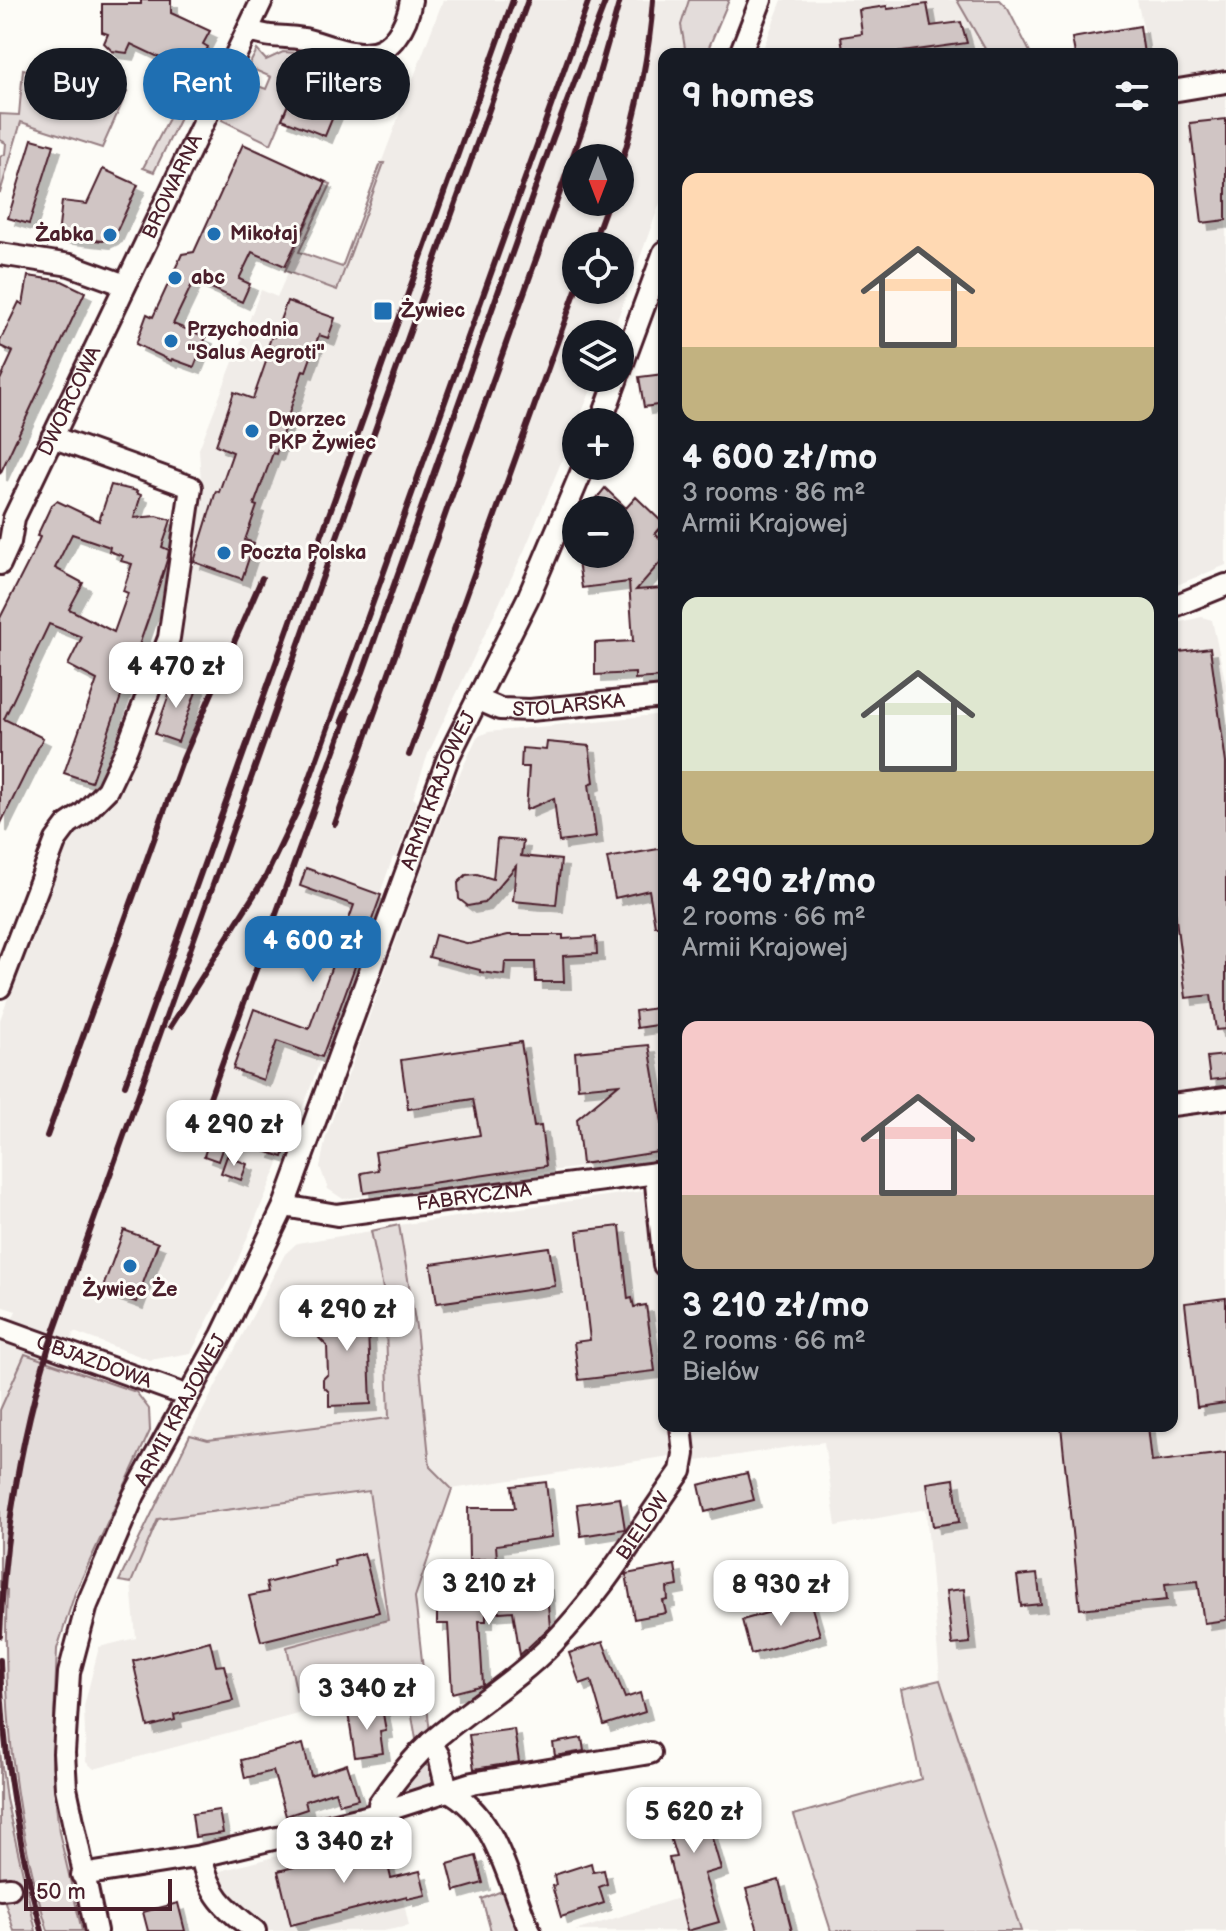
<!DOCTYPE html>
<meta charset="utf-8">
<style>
:root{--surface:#171b24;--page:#242831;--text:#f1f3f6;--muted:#9ea1a6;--accent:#1f6fb2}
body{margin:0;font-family:"Balsamiq Sans",sans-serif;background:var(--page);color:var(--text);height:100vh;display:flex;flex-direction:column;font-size:30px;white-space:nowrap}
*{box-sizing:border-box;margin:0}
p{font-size:26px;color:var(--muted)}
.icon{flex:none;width:44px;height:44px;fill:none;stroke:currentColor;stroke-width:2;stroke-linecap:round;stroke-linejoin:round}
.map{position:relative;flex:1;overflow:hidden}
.panel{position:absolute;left:658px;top:48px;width:520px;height:1384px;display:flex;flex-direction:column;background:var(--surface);border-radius:16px;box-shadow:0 2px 6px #0004}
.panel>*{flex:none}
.guide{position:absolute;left:24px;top:48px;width:514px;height:72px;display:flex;gap:16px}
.needle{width:52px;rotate:180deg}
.buttons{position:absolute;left:562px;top:144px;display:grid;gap:16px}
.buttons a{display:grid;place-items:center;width:72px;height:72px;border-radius:50%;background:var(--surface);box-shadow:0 2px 6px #0004;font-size:40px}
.scale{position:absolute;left:24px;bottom:20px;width:148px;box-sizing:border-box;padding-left:8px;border:4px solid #4a1f2b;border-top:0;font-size:22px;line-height:28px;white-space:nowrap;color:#4a1f2b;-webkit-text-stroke:6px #fdfcf7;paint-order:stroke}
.price{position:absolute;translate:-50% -68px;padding:0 18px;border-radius:16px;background:#fff;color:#222;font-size:26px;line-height:52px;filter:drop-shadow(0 2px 4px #0008)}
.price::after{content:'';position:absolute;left:50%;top:48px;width:24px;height:18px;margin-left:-12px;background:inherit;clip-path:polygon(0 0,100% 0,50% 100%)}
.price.active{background:var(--accent);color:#fff}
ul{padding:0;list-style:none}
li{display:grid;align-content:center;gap:16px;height:424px;padding:0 24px}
li span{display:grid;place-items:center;height:248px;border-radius:16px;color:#555}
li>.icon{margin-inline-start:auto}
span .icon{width:144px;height:144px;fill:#fffc;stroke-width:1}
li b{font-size:34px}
h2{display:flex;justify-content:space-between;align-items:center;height:96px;padding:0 24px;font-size:34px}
.tag{padding:0 28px;border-radius:36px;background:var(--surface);box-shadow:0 2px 6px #0004;font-size:28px;line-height:72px}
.tag.active{background:var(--accent);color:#fff}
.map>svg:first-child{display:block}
.built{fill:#f0ece8;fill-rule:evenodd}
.green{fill:#e3dcda;stroke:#967e82;stroke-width:2}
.building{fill:#d0c5c4;stroke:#4a1f2b;stroke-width:2;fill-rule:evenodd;filter:url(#shadow)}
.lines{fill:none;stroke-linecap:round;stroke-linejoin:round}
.minor-casing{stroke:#4a1f2b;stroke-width:26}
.minor{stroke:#fdfcf7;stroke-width:20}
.rail{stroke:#4a1f2b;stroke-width:6}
.poi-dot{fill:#1f6fb2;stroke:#fdfcf7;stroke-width:3}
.labels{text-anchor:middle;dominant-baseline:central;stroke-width:6;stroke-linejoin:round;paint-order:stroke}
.street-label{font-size:20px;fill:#4a1f2b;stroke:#fdfcf7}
.poi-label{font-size:20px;font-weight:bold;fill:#4a1f2b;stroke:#fdfcf7;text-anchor:start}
</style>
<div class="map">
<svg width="1226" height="1931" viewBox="0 0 1226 1931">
<defs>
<filter id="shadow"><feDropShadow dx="7" dy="7" stdDeviation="0" flood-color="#0004"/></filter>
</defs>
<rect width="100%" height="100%" fill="#fdfcf7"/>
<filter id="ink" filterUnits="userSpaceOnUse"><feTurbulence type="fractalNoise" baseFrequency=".0125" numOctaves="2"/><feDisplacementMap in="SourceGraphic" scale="16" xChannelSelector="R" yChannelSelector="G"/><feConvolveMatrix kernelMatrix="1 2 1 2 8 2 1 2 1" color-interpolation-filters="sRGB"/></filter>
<g filter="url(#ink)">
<g class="built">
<path d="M443 0H689L681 25 686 54H664V192L612 334H576V378H596L525 549 428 754 413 798 417 801 396 858 393 857 307 1097 234 1269 191 1353 150 1360 74 1332 56 1384 0 1582V1345L16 1311 0 1306V1020L67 833 99 809 202 499 199 449 261 290 277 297 293 261 338 277ZM576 158H620V202H576ZM576 246H620V290H576Z"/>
<path d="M782 0H957L988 54H761Z"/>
<path d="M1137 0H1226V565L1172 587V54H1149Z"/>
<path d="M1202 617 1212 620 1226 685V1087L1172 1094V624Z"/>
<path d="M664 714V1156L343 1199 328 1189 320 1167 326 1137 427 855 450 795 477 737 488 732Z"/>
<path d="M1226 1109V1931H1021L940 1680 926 1509 836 1526 824 1442 697 1461 681 1471 683 1454 452 1489 430 1467 416 1327 399 1225 664 1188V1426H1172V1117Z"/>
<path d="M371 1231 385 1298 390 1418 208 1440 190 1435 285 1254 297 1243Z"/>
<path d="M369 1491 388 1621 288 1647 301 1713 94 1769 86 1762 84 1706 99 1647 136 1638 131 1583 158 1519Z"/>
<path d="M387 1827 409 1926 383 1931H255L205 1875Z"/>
<path d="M681 1897 693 1931H575Z"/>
</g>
<g class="green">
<path d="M689 0H729L706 54H686L681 25Z"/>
<path d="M957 0H999L1008 9 1031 54H988Z"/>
<path d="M257 50 266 60 283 52 298 53 357 77 348 105 296 85 271 144 222 120 242 80 266 89 271 77 248 67Z"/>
<path d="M23 69 127 92 102 148 21 122 0 193V157L5 154 6 143 0 140V114L19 115Z"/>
<path d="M186 86 194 89 154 172 143 168Z"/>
<path d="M381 163H384L337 290 285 271 326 182 331 184 299 252 342 267Z"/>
<path d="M399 1225 416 1327 430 1467 452 1489 415 1597 431 1742 416 1739 403 1664 296 1690 287 1647 388 1620 369 1491 158 1519 131 1583 119 1581 190 1435 208 1440 389 1418 385 1298 371 1231Z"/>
<path d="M25 1354 136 1392 149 1409 150 1431 75 1593 57 1649 52 1766 59 1832 82 1931H48C14 1820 2 1706 7 1590L0 1587V1410Z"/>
<path d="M940 1680 1021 1931H831L794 1815 921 1779 902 1689Z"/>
<path d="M0 1751 6 1799 36 1931H14L5 1902 12 1880 0 1881Z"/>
<path d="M424 1764 432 1768 433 1784 424 1790 404 1792 402 1786 419 1765Z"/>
<path d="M504 1890 522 1931H491L482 1899Z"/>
</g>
<g class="building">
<path d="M141 0H171V13L210 31 203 44 208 47 201 62 196 60 190 72 131 44 127 53 112 51 104 43 108 34 102 32V4H141Z"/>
<path d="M927 4 931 26 961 22 967 43 888 54H844L841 37 862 34 859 10 887 6V9Z"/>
<path d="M1140 26 1144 54H1075L1072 38Z"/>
<path d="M296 85 339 102 325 136 282 119Z"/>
<path d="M1226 119V220L1202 223 1190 123Z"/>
<path d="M32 139 54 145 29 224 8 218Z"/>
<path d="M243 144 326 182 285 266 252 252 239 279 250 284 242 302 194 280 173 324 206 337 194 367 172 359 171 361 136 344 147 314 153 317 182 254 194 252Z"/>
<path d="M103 169 138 185 115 235 103 241 58 236 62 201 87 204Z"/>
<path d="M28 276 62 281 85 292 0 474V380L13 352 0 346V341L19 302 23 305Z"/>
<path d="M287 301 335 318 328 338 319 335 306 371 303 370 276 454 273 453 254 505 257 506 245 540 254 543 242 579 194 562 216 491 219 492 233 452 216 445 234 392 253 399 268 356 265 355 272 335 274 337Z"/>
<path d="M664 374V404L644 407 639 377Z"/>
<path d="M111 485 137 491 136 493 141 495 134 518 157 516 171 520 162 547 169 550 167 560 151 611 91 782 64 773 97 680 68 665 82 637 49 624 4 719 43 738 0 825V618L33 553 40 537 37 536 51 506 57 501 99 521ZM72 534 110 547 109 551 123 556 121 561 132 564 123 591 128 593 114 632 69 609 83 583 55 568Z"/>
<path d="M605 488 626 508 636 497 664 524 655 534 664 542V558L636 590 662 588 664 595V677L635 679V673L595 675V643L633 641 629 582 582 588 578 561 594 559 597 554H620V514L624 510H587Z"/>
<path d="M1210 648 1226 763V1029L1216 1030 1211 995 1186 998 1172 888V653Z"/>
<path d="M175 678 198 686 178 742 155 734Z"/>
<path d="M547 742 589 746 594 782 589 784 596 837 559 842 554 798 526 810 529 767H521L522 748 546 750Z"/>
<path d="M497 839 523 841 521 856 561 860 556 905 513 901 516 866 484 903 468 906 459 899 458 883 466 875 477 874 493 879Z"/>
<path d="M664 848V926H655L649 890 615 898 607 858Z"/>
<path d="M306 868 381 895 322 1057 277 1041 263 1080 233 1069 254 1009 309 1029 354 905 300 886Z"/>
<path d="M435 935 470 944 508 935H563V939L596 937 597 954 563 956 564 982H536L535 962H505L504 975 480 972V970L429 957Z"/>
<path d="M664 1007V1024L637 1028 635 1011Z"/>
<path d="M521 1042 534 1127 541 1126 546 1166 364 1193 361 1173 378 1170 375 1152 480 1135 473 1099 408 1109 401 1060Z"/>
<path d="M649 1045 664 1134V1151L582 1164 577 1119 619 1084 578 1088 575 1052Z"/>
<path d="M1226 1055V1078L1210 1080 1207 1057Z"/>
<path d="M223 1100 237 1105 218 1161 204 1156Z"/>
<path d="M275 1107 293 1112 287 1129 292 1130 283 1157 264 1151 269 1135 266 1134Z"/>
<path d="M227 1156 247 1164 241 1180 221 1173Z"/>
<path d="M620 1226 628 1299 632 1298 634 1307 646 1305 655 1371 579 1380 574 1342 590 1340 577 1231Z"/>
<path d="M124 1230 158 1243 136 1302 102 1290Z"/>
<path d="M549 1247 555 1286 437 1303 431 1264Z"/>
<path d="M353 1295 354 1305H367L371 1404 329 1406V1392L323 1386V1379L328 1374 327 1346 319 1338 326 1330 325 1305H337V1296Z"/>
<path d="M1226 1298V1403L1197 1407 1185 1303Z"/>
<path d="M1061 1426H1148L1152 1462 1226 1453V1620L1204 1623 1198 1581 1165 1584 1167 1600 1080 1609Z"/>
<path d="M747 1473 754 1500 705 1512 699 1485Z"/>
<path d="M954 1479 959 1522 933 1526 927 1483Z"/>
<path d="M546 1482 552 1537 496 1545 497 1559 469 1560 468 1508H515L512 1486Z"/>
<path d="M620 1498 625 1529 581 1536 577 1504Z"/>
<path d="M364 1553 379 1612 261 1641 249 1596 268 1592 266 1583 335 1566 334 1561Z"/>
<path d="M675 1565 678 1586 667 1588 668 1600 663 1601 666 1613 634 1619 626 1574Z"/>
<path d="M1037 1574 1041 1604 1021 1606 1017 1576Z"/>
<path d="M546 1583 550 1627 520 1655 513 1611 486 1613V1621H479L483 1685 452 1693 448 1624H437V1598L511 1594 510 1587Z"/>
<path d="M964 1589 970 1643 952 1645 946 1591Z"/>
<path d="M810 1601 820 1635 751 1654 742 1620Z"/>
<path d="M210 1641 216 1666 224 1665 233 1701 174 1715 175 1720 148 1727 133 1661Z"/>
<path d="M603 1642 625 1698 640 1693 645 1712 604 1725 591 1680 580 1684 569 1653Z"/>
<path d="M398 1685 401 1705 380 1708 377 1687Z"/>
<path d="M382 1708 386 1731 380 1732 383 1753 355 1757 348 1713Z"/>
<path d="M514 1729 519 1762 474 1769 469 1735Z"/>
<path d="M582 1738 584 1751 555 1756 553 1743Z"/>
<path d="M303 1744 311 1776 347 1764 358 1799 339 1804 335 1791 305 1801 307 1809 286 1816 273 1771 245 1778 241 1760Z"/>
<path d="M713 1791 722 1828 710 1831 721 1869 704 1874 719 1922 687 1931 669 1858 676 1857 660 1804Z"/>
<path d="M219 1810 223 1833 195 1837 192 1814Z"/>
<path d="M383 1845 391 1878 420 1871 426 1895 407 1899V1896L291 1925 278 1871Z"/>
<path d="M476 1856 483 1883 455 1891 448 1864Z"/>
<path d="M591 1863 593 1872 604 1870 607 1884 599 1887 604 1903 561 1917 552 1886 556 1885 554 1875Z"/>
<path d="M779 1880 792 1931H758L746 1889Z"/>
<path d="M178 1903 185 1931H148L143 1912Z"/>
</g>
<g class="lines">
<g class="minor-casing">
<g id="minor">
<path d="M248 30C271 39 282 35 304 39 334 46 375 69 397 35 405 25 409 13 411 0"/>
<path d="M740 54 761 0"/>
<path d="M1172 91 1226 82"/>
<path d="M0 254 70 265 125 285"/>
<path d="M620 371 664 252"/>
<path d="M601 422 617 378"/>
<path id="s1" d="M0 564 10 542 14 518 262 0"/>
<path d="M1172 607 1226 585"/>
<path id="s2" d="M477 699 500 709 530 710 664 697"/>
<path d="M0 987 56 840 68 824 83 814 107 790 127 748 169 638 191 487 52 437"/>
<path d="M1172 1105 1226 1098"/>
<path d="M655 1173 664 1265"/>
<path id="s3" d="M284 1206 337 1215 664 1172"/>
<path id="s4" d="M0 1328 188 1396"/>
<path d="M431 1742 439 1756 447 1790C499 1817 507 1882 530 1931"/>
<path id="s5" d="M379 1812V1804C394 1782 410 1761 430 1743 470 1708 516 1681 553 1643 603 1592 640 1528 681 1471L684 1454 681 1426"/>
<path d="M201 1856C210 1896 223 1906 255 1931"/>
<path d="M82 1875 201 1856 366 1817 472 1783 650 1753"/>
<path d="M0 1889 10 1888"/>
<path id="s6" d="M96 1931 66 1788 64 1753 69 1673 87 1605 134 1495 222 1335 284 1206 448 758 528 598 584 466"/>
</g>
</g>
<use href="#minor" class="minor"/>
<g class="rail">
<path d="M620 168C637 113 649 57 653 0"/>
<path d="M592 246 608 202"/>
<path d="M342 721 363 672 553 138 606 0"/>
<path d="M409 755 576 290"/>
<path d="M335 824 586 119 620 0"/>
<path d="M171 1026 266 876 301 803 589 0"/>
<path d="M125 1085 513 0"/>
<path d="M209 1100 348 714"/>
<path d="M47 1136 183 759 262 578"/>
<path d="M0 1636C4 1536 20 1441 49 1346L528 0"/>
<path d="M0 1660C2 1752 18 1843 42 1931"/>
</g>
</g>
</g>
<g class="poi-dot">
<circle cx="214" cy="234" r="8"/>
<circle cx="110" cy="235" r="8"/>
<circle cx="175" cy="278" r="8"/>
<rect x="373" y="301" width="20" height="20" rx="4"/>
<circle cx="171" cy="341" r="8"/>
<circle cx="252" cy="431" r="8"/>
<circle cx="224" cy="553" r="8"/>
<circle cx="130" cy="1266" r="8"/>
</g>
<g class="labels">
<g class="street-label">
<text stroke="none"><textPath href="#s1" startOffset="416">BROWARNA</textPath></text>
<text stroke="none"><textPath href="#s1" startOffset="178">DWORCOWA</textPath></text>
<text stroke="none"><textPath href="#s2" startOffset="94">STOLARSKA</textPath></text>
<text stroke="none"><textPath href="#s6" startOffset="1220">ARMII KRAJOWEJ</textPath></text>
<text stroke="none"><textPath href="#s3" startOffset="192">FABRYCZNA</textPath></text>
<text stroke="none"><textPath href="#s4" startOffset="100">OBJAZDOWA</textPath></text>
<text stroke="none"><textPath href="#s6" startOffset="548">ARMII KRAJOWEJ</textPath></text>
<text stroke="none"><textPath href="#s5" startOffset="394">BIELÓW</textPath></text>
</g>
<g class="poi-label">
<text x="230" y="234">Mikołaj</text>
<text x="94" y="235" text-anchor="end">Żabka</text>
<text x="191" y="278">abc</text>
<text x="401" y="311">Żywiec</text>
<text x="187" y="330">Przychodnia<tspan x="187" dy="23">"Salus Aegroti"</tspan></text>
<text x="268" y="420">Dworzec<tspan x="268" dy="23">PKP Żywiec</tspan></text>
<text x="240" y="553">Poczta Polska</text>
<text x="130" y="1290" text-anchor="middle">Żywiec Że</text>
</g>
</g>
</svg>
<div class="buttons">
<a><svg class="needle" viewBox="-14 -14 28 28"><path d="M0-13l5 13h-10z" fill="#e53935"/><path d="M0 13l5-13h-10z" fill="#9ea1a6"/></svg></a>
<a><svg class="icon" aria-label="locate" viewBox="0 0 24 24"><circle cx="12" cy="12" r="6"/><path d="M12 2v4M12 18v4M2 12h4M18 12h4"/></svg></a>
<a><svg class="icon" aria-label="layers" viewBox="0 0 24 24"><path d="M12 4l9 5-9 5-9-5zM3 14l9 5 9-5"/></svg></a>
<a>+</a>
<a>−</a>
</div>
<div class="scale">50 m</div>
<b class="price" style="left:176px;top:710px">4 470 zł</b>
<b class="price active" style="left:313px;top:984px">4 600 zł</b>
<b class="price" style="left:234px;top:1168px">4 290 zł</b>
<b class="price" style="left:347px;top:1353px">4 290 zł</b>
<b class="price" style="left:489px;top:1627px">3 210 zł</b>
<b class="price" style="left:781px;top:1628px">8 930 zł</b>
<b class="price" style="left:367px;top:1732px">3 340 zł</b>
<b class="price" style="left:694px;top:1855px">5 620 zł</b>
<b class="price" style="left:344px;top:1885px">3 340 zł</b>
<div class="guide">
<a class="tag">Buy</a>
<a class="tag active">Rent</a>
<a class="tag">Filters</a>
</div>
<section class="panel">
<h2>9 homes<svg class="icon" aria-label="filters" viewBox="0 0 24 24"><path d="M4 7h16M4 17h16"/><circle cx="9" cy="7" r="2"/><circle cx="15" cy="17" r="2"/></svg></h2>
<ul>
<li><span style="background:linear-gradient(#ffd9b3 70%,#c2b280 0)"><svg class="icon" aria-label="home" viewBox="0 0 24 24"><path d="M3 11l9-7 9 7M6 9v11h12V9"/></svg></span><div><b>4 600 zł/mo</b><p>3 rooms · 86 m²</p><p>Armii Krajowej</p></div></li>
<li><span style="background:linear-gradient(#dfe7d0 70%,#c2b280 0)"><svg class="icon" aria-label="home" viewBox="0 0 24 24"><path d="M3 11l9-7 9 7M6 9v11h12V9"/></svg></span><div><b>4 290 zł/mo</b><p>2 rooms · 66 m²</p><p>Armii Krajowej</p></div></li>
<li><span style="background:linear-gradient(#f6c9c9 70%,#b9a48a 0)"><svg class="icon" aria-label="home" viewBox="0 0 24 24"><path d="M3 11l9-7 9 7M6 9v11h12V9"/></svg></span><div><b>3 210 zł/mo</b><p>2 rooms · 66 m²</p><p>Bielów</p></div></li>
</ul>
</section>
</div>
